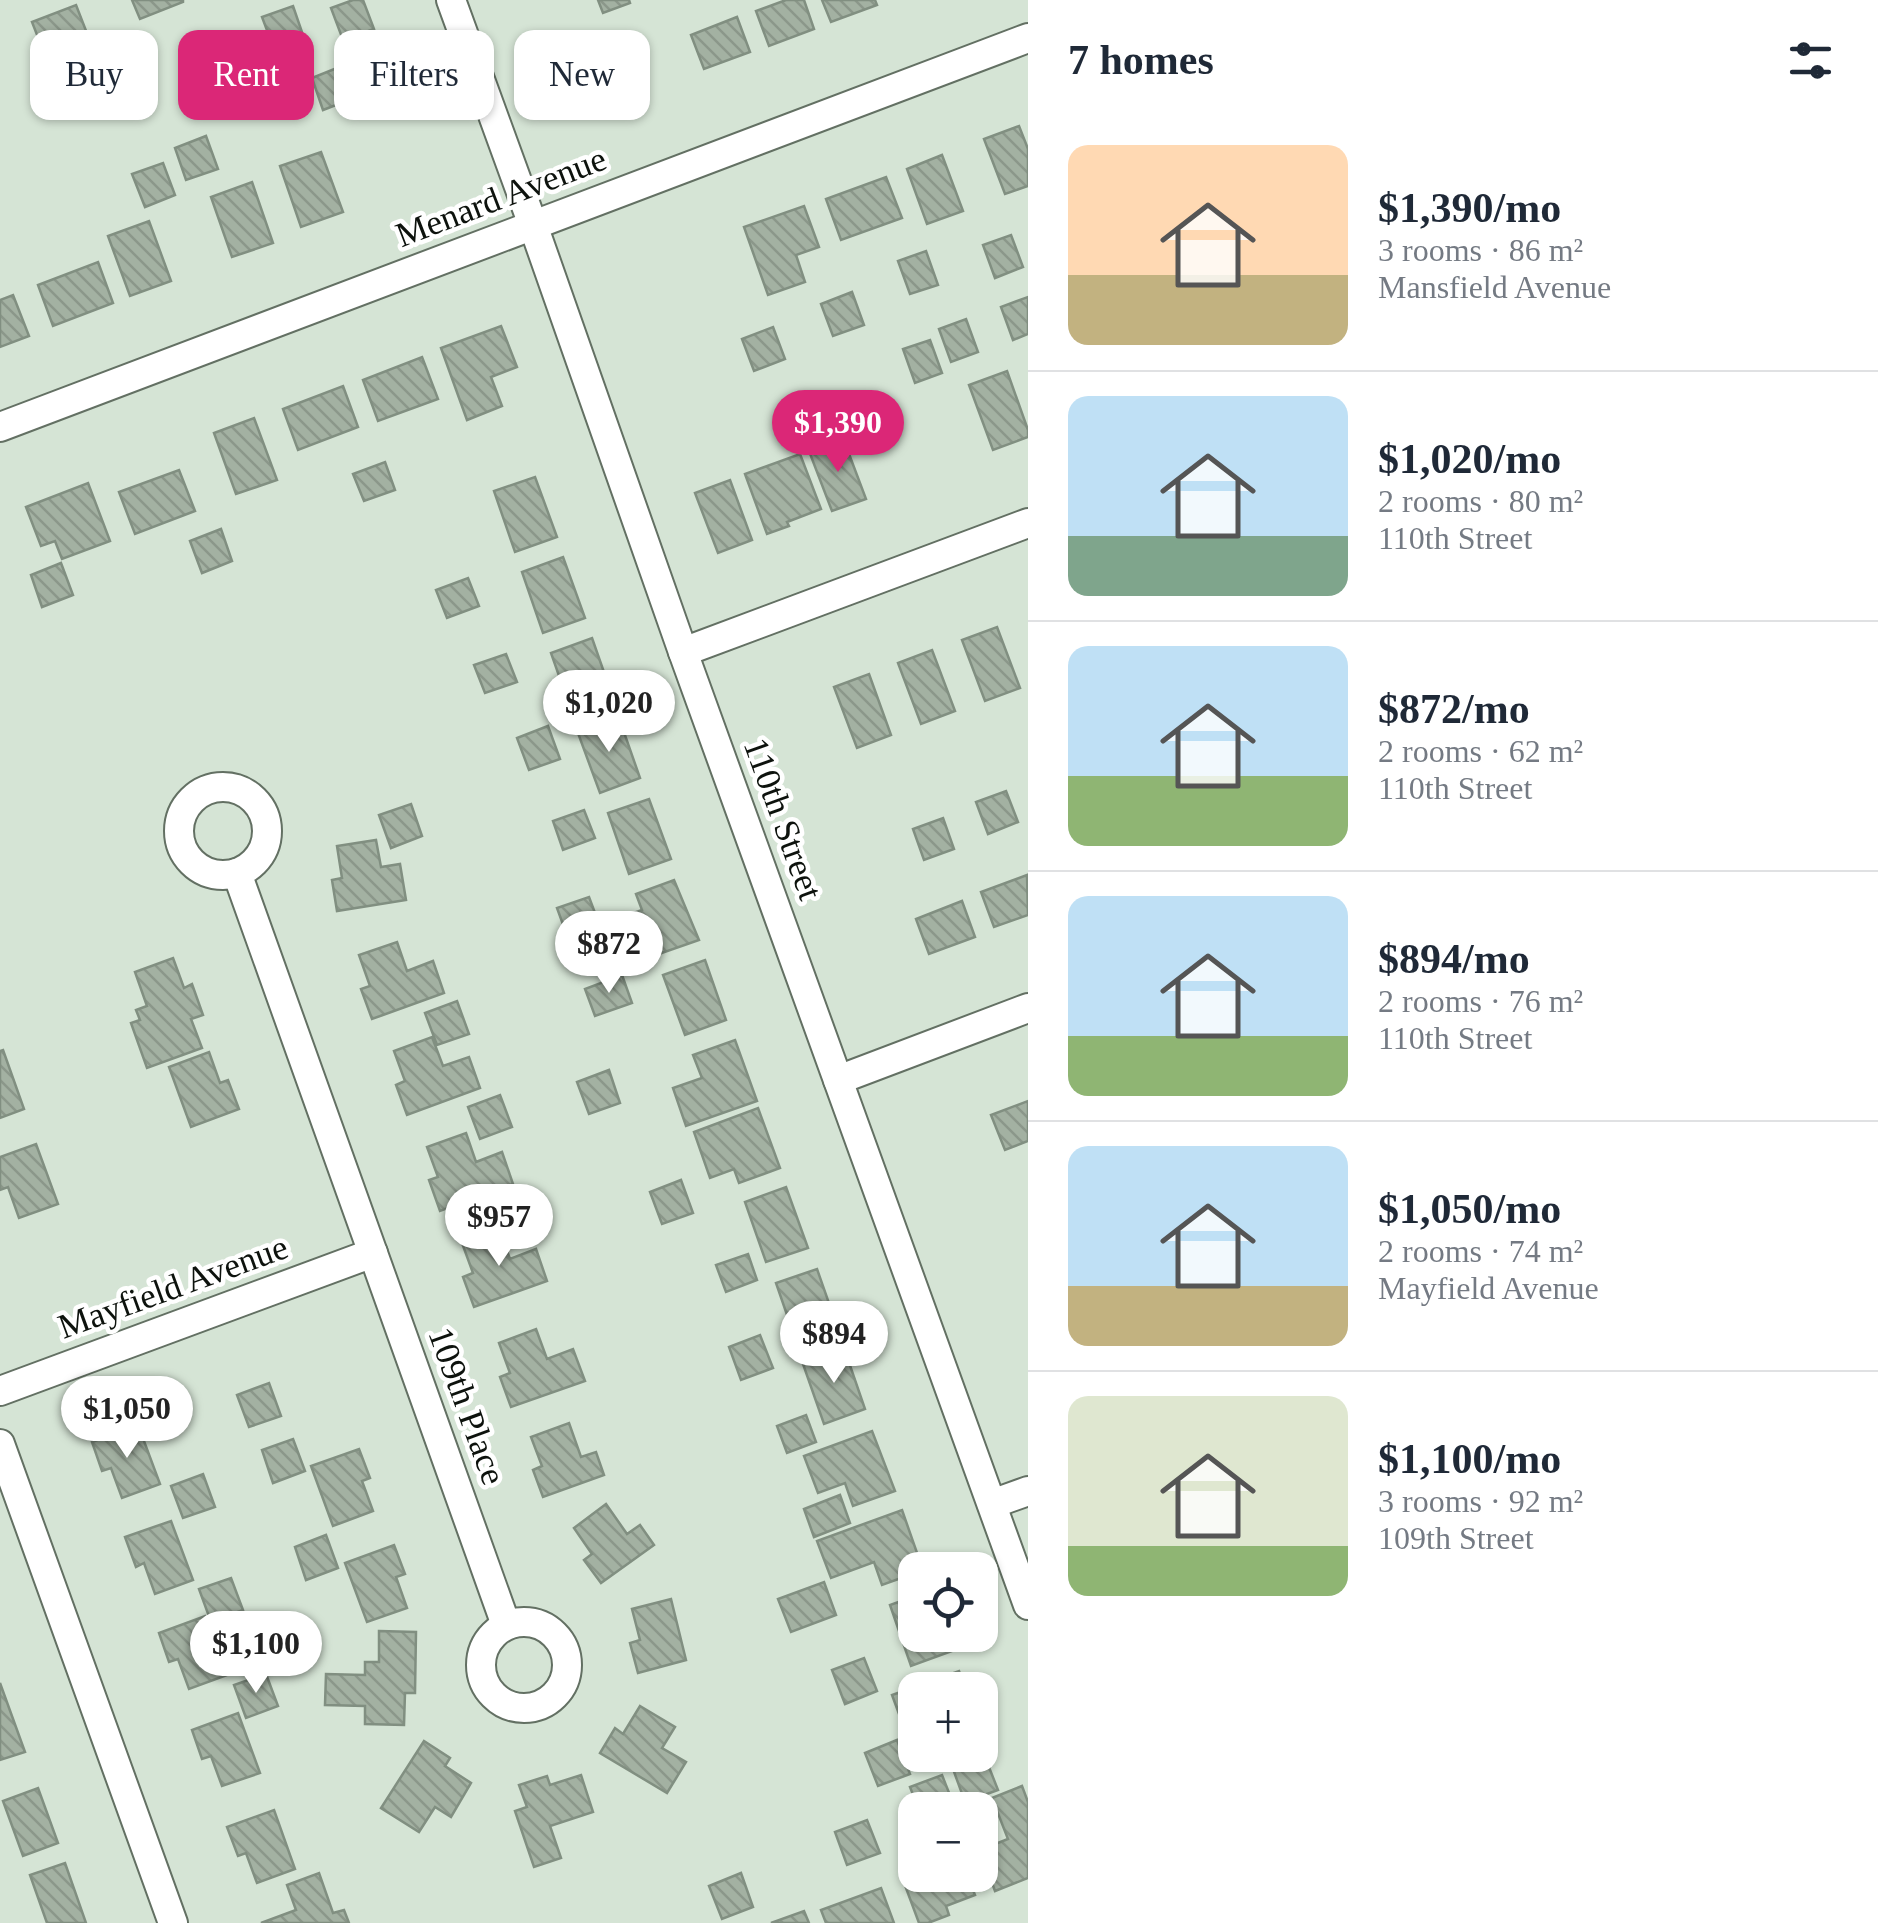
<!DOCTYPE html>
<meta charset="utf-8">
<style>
:root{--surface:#fff;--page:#f2f2f3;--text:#1f2937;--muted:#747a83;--line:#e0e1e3;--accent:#db2777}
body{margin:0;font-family:"Times New Roman",serif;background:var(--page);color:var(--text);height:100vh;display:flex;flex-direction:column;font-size:38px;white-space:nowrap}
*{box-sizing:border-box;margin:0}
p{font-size:32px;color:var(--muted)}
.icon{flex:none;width:55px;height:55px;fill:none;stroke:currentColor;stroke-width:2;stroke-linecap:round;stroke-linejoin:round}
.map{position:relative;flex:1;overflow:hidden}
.details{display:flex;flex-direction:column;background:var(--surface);width:850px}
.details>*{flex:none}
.hud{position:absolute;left:30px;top:30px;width:848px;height:90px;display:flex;gap:20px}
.fabs{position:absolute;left:898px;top:1552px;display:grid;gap:20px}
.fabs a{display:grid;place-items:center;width:100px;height:100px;border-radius:20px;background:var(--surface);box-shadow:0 2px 8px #0004;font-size:50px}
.price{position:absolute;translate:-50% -85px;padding:0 22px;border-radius:35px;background:#fff;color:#222;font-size:32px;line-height:65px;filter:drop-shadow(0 2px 5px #0008)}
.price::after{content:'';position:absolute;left:50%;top:60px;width:30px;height:22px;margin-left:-15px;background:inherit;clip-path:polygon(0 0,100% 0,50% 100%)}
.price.current{background:var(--accent);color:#fff}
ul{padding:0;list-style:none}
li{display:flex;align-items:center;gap:30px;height:250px;padding:0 40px}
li+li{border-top:2px solid var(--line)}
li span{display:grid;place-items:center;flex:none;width:280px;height:200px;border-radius:20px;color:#555}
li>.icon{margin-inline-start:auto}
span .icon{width:120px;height:120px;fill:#fffc;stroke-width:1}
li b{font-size:42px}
h2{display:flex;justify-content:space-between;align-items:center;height:120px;padding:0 40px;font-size:42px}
.chip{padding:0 35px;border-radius:20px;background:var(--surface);box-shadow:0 2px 8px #0004;font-size:35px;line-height:90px}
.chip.current{background:var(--accent);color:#fff}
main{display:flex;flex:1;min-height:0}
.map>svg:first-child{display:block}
.building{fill:url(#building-back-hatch);stroke:#818f81;stroke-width:2.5}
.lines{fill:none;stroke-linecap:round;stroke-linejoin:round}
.minor-casing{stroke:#637063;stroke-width:32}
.minor{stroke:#fff;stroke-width:28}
.labels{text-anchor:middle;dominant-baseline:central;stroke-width:9;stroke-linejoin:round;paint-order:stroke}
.street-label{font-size:35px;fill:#0d120d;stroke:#fff}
</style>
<main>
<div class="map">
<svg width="1028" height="1923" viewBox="0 0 1028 1923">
<defs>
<pattern id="building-back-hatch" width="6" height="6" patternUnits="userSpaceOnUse" patternTransform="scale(2.5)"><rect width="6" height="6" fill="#a3b1a2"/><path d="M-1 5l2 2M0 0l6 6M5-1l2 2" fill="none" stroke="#8b978a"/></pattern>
</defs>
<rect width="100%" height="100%" fill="#d5e4d5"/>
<g class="building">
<path d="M132 0H183V2L140 19Z"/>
<path d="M353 0H363L374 29 343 40 331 8Z"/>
<path d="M598 0H629L630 3 603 13Z"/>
<path d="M786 0H804L814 29 769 46 756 11Z"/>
<path d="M822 0H875L877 5 831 22Z"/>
<path d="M76 5 90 41 46 58 32 22Z"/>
<path d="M293 6 304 38 274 49 262 17Z"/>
<path d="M737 17 750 52 704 69 691 35Z"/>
<path d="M222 38 233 70 203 82 191 50Z"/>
<path d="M342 66 354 98 323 110 312 78Z"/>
<path d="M1019 126 1028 149V186L1005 194 984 139Z"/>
<path d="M206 136 218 169 186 180 175 148Z"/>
<path d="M321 152 343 212 301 227 280 166Z"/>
<path d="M942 155 963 211 927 224 907 169Z"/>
<path d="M163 163 175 195 145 207 132 174Z"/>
<path d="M886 177 902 218 841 240 826 199Z"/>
<path d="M252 182 273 243 232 257 211 197Z"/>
<path d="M804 206 819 247 796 255 805 282 768 295 744 227Z"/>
<path d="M149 221 171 281 130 296 108 236Z"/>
<path d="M1011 235 1023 267 995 278 983 245Z"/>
<path d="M926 251 938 285 910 294 898 261Z"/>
<path d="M98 262 113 303 53 326 38 285Z"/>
<path d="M852 292 864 325 833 336 821 304Z"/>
<path d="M13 295 29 336 0 347V300Z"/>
<path d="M1028 297V334L1013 340 1001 307Z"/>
<path d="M966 319 978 352 951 362 939 329Z"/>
<path d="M501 326 517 367 491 377 502 406 467 420 441 348Z"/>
<path d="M773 327 785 359 754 371 742 339Z"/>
<path d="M930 340 942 373 915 383 903 349Z"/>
<path d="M422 357 438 399 378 421 363 380Z"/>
<path d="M1007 371 1028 430V437L993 450 969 385Z"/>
<path d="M343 386 358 427 298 450 283 409Z"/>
<path d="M254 418 277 480 236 494 214 433Z"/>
<path d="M843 438 866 499 832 511 809 451Z"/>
<path d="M800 454 821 509 787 522 789 526 767 534 745 474Z"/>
<path d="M385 462 395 490 364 501 353 474Z"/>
<path d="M179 470 195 511 135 534 119 492Z"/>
<path d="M535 477 557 537 515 552 494 491Z"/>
<path d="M730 480 752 540 718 553 695 493Z"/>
<path d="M88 483 110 541 62 559 55 541 41 546 26 507Z"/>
<path d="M221 529 232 561 202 573 190 541Z"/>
<path d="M563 557 585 618 543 633 522 572Z"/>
<path d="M61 563 73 595 42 607 31 575Z"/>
<path d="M468 578 479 606 447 618 436 590Z"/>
<path d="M997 627 1020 688 985 701 962 640Z"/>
<path d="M592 638 613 698 572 713 551 653Z"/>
<path d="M932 650 955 711 921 724 898 663Z"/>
<path d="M506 654 517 682 485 693 474 665Z"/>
<path d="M869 674 891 735 857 748 834 687Z"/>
<path d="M619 718 640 778 600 793 578 733Z"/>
<path d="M548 726 560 759 529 770 517 738Z"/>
<path d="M1006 791 1018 822 988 834 976 802Z"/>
<path d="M649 799 671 859 629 874 608 813Z"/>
<path d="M411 804 422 836 391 848 379 815Z"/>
<path d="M584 810 595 838 563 850 553 821Z"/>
<path d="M943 818 954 849 924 860 913 829Z"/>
<path d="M376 840 381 867 400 864 406 900 337 911 332 880 342 878 337 846Z"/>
<path d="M1027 875 1028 915 994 927 981 892Z"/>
<path d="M674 880 699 940 619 968 610 941 628 934 622 917 642 910 636 894Z"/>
<path d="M589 897 601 929 569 941 557 908Z"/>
<path d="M962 901 975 937 929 954 916 919Z"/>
<path d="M397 942 407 971 433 961 444 993 372 1019 361 989 370 986 359 955Z"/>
<path d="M173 958 184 988 192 984 203 1015 191 1019 202 1048 147 1068 131 1023 140 1020 136 1010 147 1006 135 972Z"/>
<path d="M705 960 726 1020 685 1035 663 975Z"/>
<path d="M622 975 632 1003 595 1016 585 989Z"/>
<path d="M457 1001 469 1034 437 1045 425 1013Z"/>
<path d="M432 1037 443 1066 469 1057 480 1088 407 1115 396 1085 405 1081 394 1051Z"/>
<path d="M735 1040 757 1101 686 1126 673 1088 702 1078 693 1055Z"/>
<path d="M3 1050 24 1109 0 1118V1051Z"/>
<path d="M209 1052 220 1083 228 1080 239 1109 191 1127 169 1067Z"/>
<path d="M609 1070 620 1103 589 1114 577 1082Z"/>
<path d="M500 1095 512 1127 480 1139 468 1107Z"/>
<path d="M1028 1101V1141L1005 1150 991 1115Z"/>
<path d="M758 1108 780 1168 739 1183 734 1169 710 1178 694 1132Z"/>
<path d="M466 1133 476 1162 502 1152 513 1184 440 1211 429 1180 438 1177 427 1147Z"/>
<path d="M36 1144 58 1204 19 1218 8 1187 0 1190V1157Z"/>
<path d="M681 1180 693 1213 662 1224 650 1192Z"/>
<path d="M786 1187 808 1248 766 1262 745 1202Z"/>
<path d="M499 1229 510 1259 536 1249 547 1281 474 1307 463 1277 473 1273 462 1243Z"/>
<path d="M748 1254 757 1280 726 1292 716 1265Z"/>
<path d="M817 1269 838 1329 797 1344 776 1283Z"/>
<path d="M536 1329 547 1359 573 1349 585 1381 511 1407 500 1377 510 1373 499 1343Z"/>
<path d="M760 1335 773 1368 741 1380 729 1347Z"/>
<path d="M844 1348 865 1409 824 1424 803 1364Z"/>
<path d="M269 1383 281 1416 249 1427 237 1395Z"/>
<path d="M806 1415 816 1442 787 1453 777 1426Z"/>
<path d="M569 1423 581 1457 596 1452 604 1475 543 1497 533 1470 542 1466 531 1437Z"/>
<path d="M138 1425 160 1484 122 1498 111 1468 102 1471 92 1442Z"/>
<path d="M872 1431 895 1491 853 1506 845 1483 818 1493 804 1456Z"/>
<path d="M293 1439 305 1471 273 1483 262 1450Z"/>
<path d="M359 1449 370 1478 362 1481 373 1511 333 1526 311 1466Z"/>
<path d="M203 1474 215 1507 183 1518 171 1486Z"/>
<path d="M840 1495 850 1523 814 1537 804 1509Z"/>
<path d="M606 1504 627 1534 640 1525 654 1545 601 1583 584 1560 592 1554 574 1528Z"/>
<path d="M902 1510 923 1570H915V1573L882 1585 874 1562 831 1578 817 1541Z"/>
<path d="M171 1521 193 1580 155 1594 144 1563 136 1567 125 1537Z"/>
<path d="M326 1535 338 1568 306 1580 295 1547Z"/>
<path d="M394 1545 405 1574 396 1577 407 1608 367 1622 345 1563Z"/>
<path d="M231 1578 243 1610 211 1622 199 1589Z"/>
<path d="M824 1582 836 1615 791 1632 778 1599Z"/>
<path d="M915 1596V1635H947L952 1651 911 1666 890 1605Z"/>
<path d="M671 1599 686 1660 638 1673 630 1643 640 1640 632 1609Z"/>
<path d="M205 1616 227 1675 189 1689 178 1659 169 1662 159 1633Z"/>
<path d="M379 1631 416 1632 415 1693H405L404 1725 365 1724V1706L325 1705 326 1674 365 1675V1662H379Z"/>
<path d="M864 1658 877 1691 845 1704 832 1670Z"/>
<path d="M959 1671 966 1690H915V1730L906 1733 892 1695Z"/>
<path d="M266 1674 278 1706 246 1718 234 1685Z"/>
<path d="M0 1683 25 1752 0 1760Z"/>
<path d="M640 1706 675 1727 662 1748 686 1762 667 1793 600 1753 615 1728 623 1734Z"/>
<path d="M238 1713 260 1773 222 1786 211 1756 202 1759 192 1730Z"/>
<path d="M897 1740 910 1774 878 1786 865 1753Z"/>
<path d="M424 1741 450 1758 445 1766 471 1783 451 1817 435 1807 419 1832 381 1808Z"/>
<path d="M985 1757 998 1790 965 1802 953 1769Z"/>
<path d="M581 1775 593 1812 550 1826 561 1858 534 1867 515 1811 527 1807 519 1785 547 1776 550 1785Z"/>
<path d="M942 1775 955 1808 950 1810H919L910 1787Z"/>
<path d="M1022 1786 1028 1802V1878L995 1891 980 1850 1008 1839 992 1798Z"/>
<path d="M38 1788 58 1843 23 1856 3 1801Z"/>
<path d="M274 1810 295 1869 257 1883 246 1853 238 1856 227 1827Z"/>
<path d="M867 1820 880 1853 847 1865 835 1832Z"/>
<path d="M65 1863 86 1923H47L30 1875Z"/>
<path d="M319 1873 333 1913 344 1910 349 1923H261L296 1910 287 1885Z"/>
<path d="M741 1873 753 1907 722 1919 709 1886Z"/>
<path d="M916 1875H967L975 1895 946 1906 949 1915 928 1923H919L903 1880Z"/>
<path d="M881 1888 894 1923H826L821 1910Z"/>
<path d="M804 1911 809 1923H771Z"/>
</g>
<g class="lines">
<g class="minor-casing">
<g id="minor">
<path d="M451 0 533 225 683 652 1028 1605"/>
<path d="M0 427 1028 38"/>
<path d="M683 652 1028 523"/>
<circle cx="223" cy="831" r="44"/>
<path d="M237 873 506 1625"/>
<path d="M838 1080 1028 1008"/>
<path d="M0 1391 373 1253"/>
<path d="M0 1444 173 1923"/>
<path d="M992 1504 1028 1491"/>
<circle cx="524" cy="1665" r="43"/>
</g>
</g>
<use href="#minor" class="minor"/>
</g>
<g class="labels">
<g class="street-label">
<text transform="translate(501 197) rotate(-21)">Menard Avenue</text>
<text transform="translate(783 819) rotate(70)">110th Street</text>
<text transform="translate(173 1287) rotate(-20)">Mayfield Avenue</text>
<text transform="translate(467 1406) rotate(70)">109th Place</text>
</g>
</g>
</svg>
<div class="fabs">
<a><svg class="icon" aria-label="locate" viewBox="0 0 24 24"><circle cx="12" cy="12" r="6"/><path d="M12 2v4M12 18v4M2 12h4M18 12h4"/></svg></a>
<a>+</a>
<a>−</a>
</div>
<b class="price current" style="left:838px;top:475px">$1,390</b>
<b class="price" style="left:609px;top:755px">$1,020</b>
<b class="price" style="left:609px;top:996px">$872</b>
<b class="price" style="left:499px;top:1269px">$957</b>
<b class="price" style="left:834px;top:1386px">$894</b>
<b class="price" style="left:127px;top:1461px">$1,050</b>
<b class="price" style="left:256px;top:1696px">$1,100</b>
<div class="hud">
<a class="chip">Buy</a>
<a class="chip current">Rent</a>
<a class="chip">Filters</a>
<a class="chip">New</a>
</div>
</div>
<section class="details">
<h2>7 homes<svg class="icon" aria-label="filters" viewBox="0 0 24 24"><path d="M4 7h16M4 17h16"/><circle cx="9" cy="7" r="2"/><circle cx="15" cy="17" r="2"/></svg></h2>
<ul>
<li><span style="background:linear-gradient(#ffd9b3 65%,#c2b280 0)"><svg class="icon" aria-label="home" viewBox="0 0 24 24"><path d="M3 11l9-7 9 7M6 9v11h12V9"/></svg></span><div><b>$1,390/mo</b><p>3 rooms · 86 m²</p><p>Mansfield Avenue</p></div></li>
<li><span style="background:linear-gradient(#bfe0f5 70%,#7fa58c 0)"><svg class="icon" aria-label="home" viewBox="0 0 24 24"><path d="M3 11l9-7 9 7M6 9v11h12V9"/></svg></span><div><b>$1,020/mo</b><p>2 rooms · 80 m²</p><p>110th Street</p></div></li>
<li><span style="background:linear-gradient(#bfe0f5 65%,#8fb573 0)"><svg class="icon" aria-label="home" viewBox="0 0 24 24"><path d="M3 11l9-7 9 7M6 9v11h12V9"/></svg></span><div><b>$872/mo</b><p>2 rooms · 62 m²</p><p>110th Street</p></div></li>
<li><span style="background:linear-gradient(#bfe0f5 70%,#8fb573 0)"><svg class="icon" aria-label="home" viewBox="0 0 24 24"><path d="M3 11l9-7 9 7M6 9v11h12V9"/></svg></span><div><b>$894/mo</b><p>2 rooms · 76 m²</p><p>110th Street</p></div></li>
<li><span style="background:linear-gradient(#bfe0f5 70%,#c2b280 0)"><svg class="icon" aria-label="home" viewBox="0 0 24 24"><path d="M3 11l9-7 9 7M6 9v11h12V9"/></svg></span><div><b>$1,050/mo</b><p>2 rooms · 74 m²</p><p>Mayfield Avenue</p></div></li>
<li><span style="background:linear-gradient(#dfe7d0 75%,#8fb573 0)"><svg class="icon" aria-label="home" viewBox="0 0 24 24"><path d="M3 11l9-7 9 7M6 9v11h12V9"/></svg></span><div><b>$1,100/mo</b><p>3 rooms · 92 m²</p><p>109th Street</p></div></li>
</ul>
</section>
</main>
